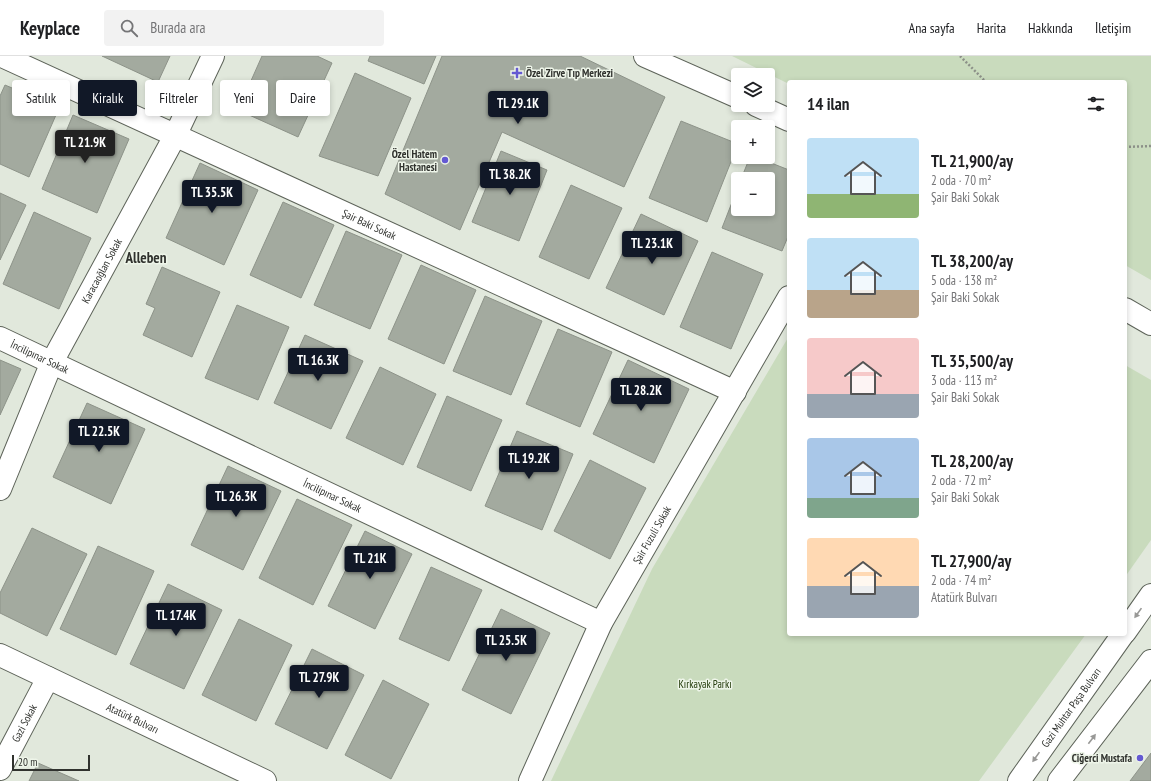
<!DOCTYPE html>
<html lang="tr">
<meta charset="utf-8">
<style>
:root{--surface:#fff;--page:#f2f2f2;--text:#202124;--muted:#757577;--line:#e0e0e0;--accent:#111827}
body{margin:0;font-family:"PT Sans Narrow",sans-serif;background:var(--page);color:var(--text);height:100vh;display:flex;flex-direction:column;font-size:15px;white-space:nowrap}
*{box-sizing:border-box;margin:0}
p{font-size:13px;color:var(--muted)}
.icon{flex:none;width:22px;height:22px;fill:none;stroke:currentColor;stroke-width:2;stroke-linecap:round;stroke-linejoin:round}
.map{position:relative;flex:1;overflow:hidden}
.sheet{position:absolute;left:787px;top:24px;width:340px;height:556px;display:flex;flex-direction:column;background:var(--surface);border-radius:4px;box-shadow:0 2px 6px #0003}
.sheet>*{flex:none}
.banner{position:absolute;left:12px;top:24px;width:380px;height:36px;display:flex;gap:8px}
.buttons{position:absolute;left:731px;top:12px;display:grid;gap:8px}
.buttons a{display:grid;place-items:center;width:44px;height:44px;border-radius:4px;background:var(--surface);box-shadow:0 2px 6px #0003;font-size:20px}
.scale{position:absolute;left:12px;bottom:10px;width:78px;box-sizing:border-box;padding-left:4px;border:2px solid #30322e;border-top:0;font-size:11px;line-height:14px;white-space:nowrap;color:#30322e;-webkit-text-stroke:3px #eef5e9;paint-order:stroke}
.price{position:absolute;translate:-50% -34px;padding:0 9px;border-radius:4px;background:var(--accent);color:#fff;font-size:13px;line-height:26px;filter:drop-shadow(0 1px 2px #0008)}
.price::after{content:'';position:absolute;left:50%;top:24px;width:12px;height:9px;margin-left:-6px;background:inherit;clip-path:polygon(0 0,100% 0,50% 100%)}
.price.current{background:#222;color:#fff}
ul{padding:0;list-style:none}
li{display:flex;align-items:center;gap:12px;height:100px;padding:0 20px}
li span{display:grid;place-items:center;flex:none;width:112px;height:80px;border-radius:4px;color:#555}
li>.icon{margin-inline-start:auto}
span .icon{width:48px;height:48px;fill:#fffc;stroke-width:1}
li b{font-size:17px}
h2{display:flex;justify-content:space-between;align-items:center;height:48px;padding:0 20px;font-size:17px}
.chip{padding:0 14px;border-radius:4px;background:var(--surface);box-shadow:0 2px 6px #0003;font-size:14px;line-height:36px}
.chip.current{background:var(--accent);color:#fff}
header{display:flex;align-items:center;gap:24px;box-sizing:border-box;height:56px;padding:0 20px;background:var(--surface);border-bottom:1px solid var(--line)}
header strong{font-size:19px}
nav{display:flex;gap:22px;margin-inline-start:auto;font-size:14px}
.search{width:280px;height:36px;background:var(--page);display:flex;align-items:center;gap:10px;box-sizing:border-box;padding:0 14px;border-radius:4px;color:var(--muted);font-size:15px}
.map>svg:first-child{display:block}
.green{fill:#c9dbbd}
.building{fill:#a3aa9f;stroke:#8d9389}
.lines{fill:none;stroke-linecap:round;stroke-linejoin:round}
.minor-casing{stroke:#5d6359;stroke-width:24}
.major-casing{stroke:#5d6359;stroke-width:24}
.path{stroke:#8c9088;stroke-width:2.5;stroke-dasharray:2 2;stroke-linecap:butt}
.minor{stroke:#fff;stroke-width:22}
.major{stroke:#fff;stroke-width:22}
.oneway{fill:#989896}
.poi-dot{fill:#6459d2;stroke:#eef5e9;stroke-width:1.5}
.labels{text-anchor:middle;dominant-baseline:central;stroke-width:3;stroke-linejoin:round;paint-order:stroke}
.poi-label{font-size:11px;font-weight:bold;fill:#30322e;stroke:#eef5e9;text-anchor:end}
.street-label{font-size:11px;fill:#30322e;stroke:#eef5e9}
.park-label{font-size:11px;fill:#1a3300;stroke:#eef5e9}
.district-label{font-size:15px;font-weight:bold;fill:#30322e;stroke:#eef5e9}
</style>
<header>
<strong>Keyplace</strong>
<div class="search"><svg class="icon" aria-label="search" viewBox="0 0 24 24"><circle cx="10" cy="10" r="6"/><path d="M15 15l6 6"/></svg>Burada ara</div>
<nav><a>Ana sayfa</a><a>Harita</a><a>Hakkında</a><a>İletişim</a></nav>
</header>
<div class="map">
<svg width="1151" height="725" viewBox="0 0 1151 725">
<rect width="100%" height="100%" fill="#e1e8dc"/>
<g class="green">
<path d="M732 0H1151V224L1125 209V26H789V28Z"/>
<path d="M789 280V578H1086L979 725H551L652 513Z"/>
<path d="M1125 309 1151 324V484L1125 521Z"/>
</g>
<g class="building">
<path d="M102 0H170L158 26Z"/>
<path d="M262 0H317L332 7 298 81 238 54Z"/>
<path d="M370 0H436L424 28 368 5Z"/>
<path d="M442 0H580L665 41 624 131 502 76 460 174 385 138Z"/>
<path d="M355 17 411 42 378 120 319 100Z"/>
<path d="M5 29 59 52 29 121 0 108V40Z"/>
<path d="M73 59 129 83 97 157 42 133Z"/>
<path d="M681 65 738 88 707 166 649 142Z"/>
<path d="M501 95 547 114 519 185 472 166Z"/>
<path d="M750 101H756L789 114V178L782 195 722 172 738 131V153H768V123H741Z"/>
<path d="M200 107 258 134 224 209 166 182Z"/>
<path d="M571 129 622 152 589 223 539 201Z"/>
<path d="M0 137 26 149 0 204Z"/>
<path d="M283 146 334 169 301 242 250 219Z"/>
<path d="M34 156 91 182 59 253 3 228Z"/>
<path d="M641 158 698 185 664 259 606 232Z"/>
<path d="M346 175 402 199 370 273 314 249Z"/>
<path d="M712 196 763 218 731 293 680 271Z"/>
<path d="M421 209 476 234 444 308 388 283Z"/>
<path d="M162 211 220 236 192 301 143 279 155 252 146 248Z"/>
<path d="M485 240 542 265 511 339 453 315Z"/>
<path d="M237 249 289 271 258 344 205 322Z"/>
<path d="M558 273 612 296 580 371 526 348Z"/>
<path d="M305 279 363 305 331 373 274 347Z"/>
<path d="M0 304 21 313 0 359Z"/>
<path d="M628 304 689 333 654 407 593 378Z"/>
<path d="M380 311 436 338 403 409 346 382Z"/>
<path d="M447 340 502 364 471 435 417 411Z"/>
<path d="M87 347 145 373 111 448 53 421Z"/>
<path d="M517 375 573 398 542 474 485 450Z"/>
<path d="M590 404 646 432 610 503 554 475Z"/>
<path d="M228 410 281 435 243 514 191 489Z"/>
<path d="M297 443 352 469 313 549 259 522Z"/>
<path d="M32 472 87 498 47 580 0 557V537Z"/>
<path d="M365 475 412 498 375 573 328 550Z"/>
<path d="M98 490 154 515 116 599 60 573Z"/>
<path d="M431 511 482 534 449 605 399 583Z"/>
<path d="M168 528 222 554 184 633 130 608Z"/>
<path d="M501 553 550 577 511 658 462 634Z"/>
<path d="M239 563 292 589 256 665 202 639Z"/>
<path d="M312 593 364 619 327 693 275 668Z"/>
<path d="M383 624 429 648 391 723 345 699Z"/>
<path d="M1151 697V725H1130Z"/>
<path d="M38 707 79 725H29Z"/>
</g>
<g class="lines">
<g class="minor-casing">
<g id="minor">
<path id="s1" d="M2 0 735 336"/>
<path d="M645 0 738 41"/>
<path d="M756 49 789 64"/>
<path d="M1125 253 1151 268"/>
<path id="s2" d="M0 282 601 567"/>
<path id="s3" d="M0 433 52 306 175 80 213 0"/>
<path id="s4" d="M0 713 48 622"/>
<path id="s5" d="M530 725 601 567 789 241"/>
</g>
</g>
<g class="major-casing">
<g id="major">
<path d="M1125 576 1151 539"/>
<path id="s6" d="M0 599 265 725"/>
<path id="s7" d="M1019 725 1123 578"/>
<path d="M1059 725 1151 605"/>
</g>
</g>
<g class="path">
<path d="M960 0 986 26"/>
<path d="M1125 91 1151 90"/>
</g>
<use href="#minor" class="minor"/>
<use href="#major" class="major"/>
</g>
<defs><path id="oneway-solid" d="M-6-.8H1V-3.2L6.5 0L1 3.2V.8H-6Z"/></defs>
<g class="oneway">
<use href="#oneway-solid" transform="translate(1138 557) rotate(125)"/>
<use href="#oneway-solid" transform="translate(1092 683) rotate(-53)"/>
<use href="#oneway-solid" transform="translate(1036 701) rotate(125)"/>
</g>
<g class="poi-dot">
<path d="M515 11h4v4h4v4h-4v4h-4v-4h-4v-4h4z"/>
<circle cx="445" cy="104" r="4"/>
<circle cx="1140" cy="702" r="4"/>
</g>
<g class="labels">
<g class="poi-label">
<text x="526" y="17" text-anchor="start">Özel Zirve Tıp Merkezi</text>
<text x="437" y="98">Özel Hatem<tspan x="437" dy="13">Hastanesi</tspan></text>
<text x="1132" y="702">Ciğerci Mustafa</text>
</g>
<g class="street-label">
<text stroke="none"><textPath href="#s1" startOffset="404">Şair Baki Sokak</textPath></text>
<text stroke="none"><textPath href="#s3" startOffset="241">Karacaoğlan Sokak</textPath></text>
<text stroke="none"><textPath href="#s2" startOffset="44">İncilipınar Sokak</textPath></text>
<text stroke="none"><textPath href="#s2" startOffset="368">İncilipınar Sokak</textPath></text>
<text stroke="none"><textPath href="#s5" startOffset="275">Şair Fuzuli Sokak</textPath></text>
<text stroke="none"><textPath href="#s7" startOffset="90">Gazi Muhtar Paşa Bulvarı</textPath></text>
<text stroke="none"><textPath href="#s6" startOffset="147">Atatürk Bulvarı</textPath></text>
<text stroke="none"><textPath href="#s4" startOffset="52">Gazi Sokak</textPath></text>
</g>
<g class="park-label">
<text x="705" y="628">Kırkayak Parkı</text>
</g>
<g class="district-label">
<text x="146" y="201">Alleben</text>
</g>
</g>
</svg>
<div class="buttons">
<a><svg class="icon" aria-label="layers" viewBox="0 0 24 24"><path d="M12 4l9 5-9 5-9-5zM3 14l9 5 9-5"/></svg></a>
<a>+</a>
<a>−</a>
</div>
<div class="scale">20 m</div>
<b class="price" style="left:518px;top:69px">TL 29.1K</b>
<b class="price current" style="left:85px;top:108px">TL 21.9K</b>
<b class="price" style="left:510px;top:140px">TL 38.2K</b>
<b class="price" style="left:212px;top:158px">TL 35.5K</b>
<b class="price" style="left:652px;top:209px">TL 23.1K</b>
<b class="price" style="left:318px;top:326px">TL 16.3K</b>
<b class="price" style="left:641px;top:356px">TL 28.2K</b>
<b class="price" style="left:99px;top:397px">TL 22.5K</b>
<b class="price" style="left:529px;top:424px">TL 19.2K</b>
<b class="price" style="left:236px;top:462px">TL 26.3K</b>
<b class="price" style="left:370px;top:524px">TL 21K</b>
<b class="price" style="left:176px;top:581px">TL 17.4K</b>
<b class="price" style="left:506px;top:606px">TL 25.5K</b>
<b class="price" style="left:319px;top:643px">TL 27.9K</b>
<div class="banner">
<a class="chip">Satılık</a>
<a class="chip current">Kiralık</a>
<a class="chip">Filtreler</a>
<a class="chip">Yeni</a>
<a class="chip">Daire</a>
</div>
<section class="sheet">
<h2>14 ilan<svg class="icon" aria-label="filters" viewBox="0 0 24 24"><path d="M4 7h16M4 17h16"/><circle cx="9" cy="7" r="2"/><circle cx="15" cy="17" r="2"/></svg></h2>
<ul>
<li><span style="background:linear-gradient(#bfe0f5 70%,#8fb573 0)"><svg class="icon" aria-label="home" viewBox="0 0 24 24"><path d="M3 11l9-7 9 7M6 9v11h12V9"/></svg></span><div><b>TL 21,900/ay</b><p>2 oda · 70 m²</p><p>Şair Baki Sokak</p></div></li>
<li><span style="background:linear-gradient(#bfe0f5 65%,#b9a48a 0)"><svg class="icon" aria-label="home" viewBox="0 0 24 24"><path d="M3 11l9-7 9 7M6 9v11h12V9"/></svg></span><div><b>TL 38,200/ay</b><p>5 oda · 138 m²</p><p>Şair Baki Sokak</p></div></li>
<li><span style="background:linear-gradient(#f6c9c9 70%,#9aa5b1 0)"><svg class="icon" aria-label="home" viewBox="0 0 24 24"><path d="M3 11l9-7 9 7M6 9v11h12V9"/></svg></span><div><b>TL 35,500/ay</b><p>3 oda · 113 m²</p><p>Şair Baki Sokak</p></div></li>
<li><span style="background:linear-gradient(#a9c7e8 75%,#7fa58c 0)"><svg class="icon" aria-label="home" viewBox="0 0 24 24"><path d="M3 11l9-7 9 7M6 9v11h12V9"/></svg></span><div><b>TL 28,200/ay</b><p>2 oda · 72 m²</p><p>Şair Baki Sokak</p></div></li>
<li><span style="background:linear-gradient(#ffd9b3 60%,#9aa5b1 0)"><svg class="icon" aria-label="home" viewBox="0 0 24 24"><path d="M3 11l9-7 9 7M6 9v11h12V9"/></svg></span><div><b>TL 27,900/ay</b><p>2 oda · 74 m²</p><p>Atatürk Bulvarı</p></div></li>
</ul>
</section>
</div>
